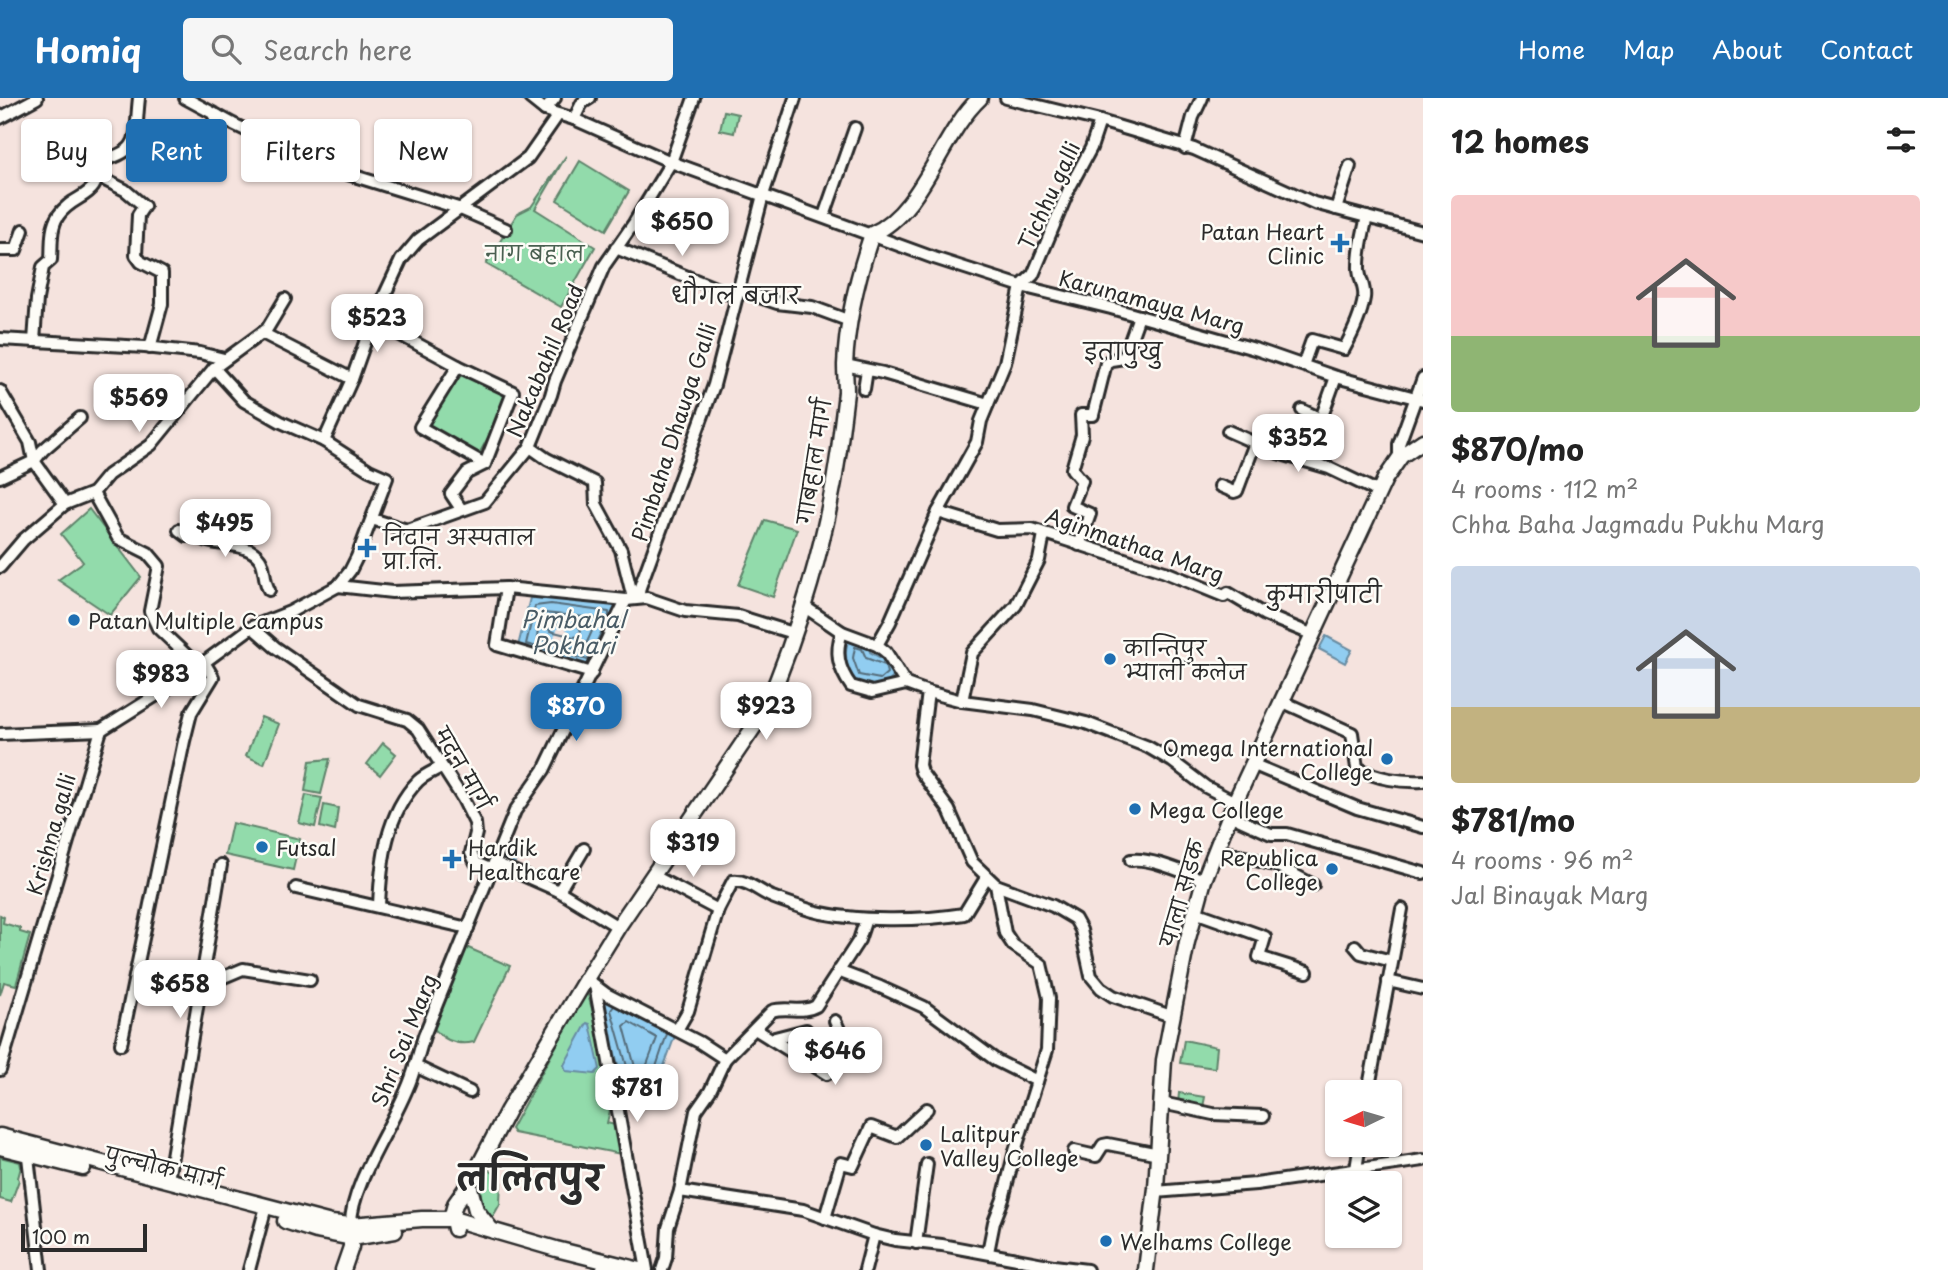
<!DOCTYPE html>
<meta charset="utf-8">
<style>
:root{--surface:#fff;--page:#f6f6f6;--text:#222;--muted:#767676;--accent:#1f6fb2}
body{margin:0;font-family:"Playpen Sans","Playpen Sans Deva",sans-serif;background:var(--page);color:var(--text);height:100vh;display:flex;flex-direction:column;font-size:26px;white-space:nowrap}
*{box-sizing:border-box;margin:0}
p{font-size:23px;color:var(--muted)}
.icon{flex:none;width:38px;height:38px;fill:none;stroke:currentColor;stroke-width:2;stroke-linecap:round;stroke-linejoin:round}
.map{position:relative;flex:1;overflow:hidden}
.side{display:flex;flex-direction:column;background:var(--surface);width:525px}
.side>*{flex:none}
.banner{position:absolute;left:21px;top:21px;width:665px;height:63px;display:flex;gap:14px}
.needle{width:46px;rotate:265deg}
.controls{position:absolute;left:1325px;top:982px;display:grid;gap:14px}
.controls a{display:grid;place-items:center;width:77px;height:77px;border-radius:7px;background:var(--surface);box-shadow:0 2px 5px #0004;font-size:35px}
.scale{position:absolute;left:21px;bottom:18px;width:126px;box-sizing:border-box;padding-left:7px;border:4px solid #2b2b2b;border-top:0;font-size:19px;line-height:24px;white-space:nowrap;color:#2b2b2b;-webkit-text-stroke:5px #fdfcf7;paint-order:stroke}
.price{position:absolute;translate:-50% -60px;padding:0 16px;border-radius:14px;background:#fff;color:#222;font-size:23px;line-height:46px;filter:drop-shadow(0 2px 4px #0008)}
.price::after{content:'';position:absolute;left:50%;top:42px;width:21px;height:16px;margin-left:-10px;background:inherit;clip-path:polygon(0 0,100% 0,50% 100%)}
.price.on{background:var(--accent);color:#fff}
ul{padding:0;list-style:none}
li{display:grid;align-content:center;gap:14px;height:371px;padding:0 28px}
li span{display:grid;place-items:center;height:217px;border-radius:7px;color:#555}
li>.icon{margin-inline-start:auto}
span .icon{width:126px;height:126px;fill:#fffc;stroke-width:1}
li b{font-size:30px}
h2{display:flex;justify-content:space-between;align-items:center;height:84px;padding:0 28px;font-size:30px}
.pill{padding:0 24px;border-radius:7px;background:var(--surface);box-shadow:0 2px 5px #0004;font-size:24px;line-height:63px}
.pill.on{background:var(--accent);color:#fff}
header{display:flex;align-items:center;gap:42px;box-sizing:border-box;height:98px;padding:0 35px;background:var(--accent);color:#fff}
header strong{font-size:33px}
nav{display:flex;gap:38px;margin-inline-start:auto;font-size:24px}
.search{width:490px;height:63px;background:var(--page);display:flex;align-items:center;gap:18px;box-sizing:border-box;padding:0 24px;border-radius:7px;color:var(--muted);font-size:26px}
main{display:flex;flex:1;min-height:0}
.map>svg:first-child{display:block}
.green{fill:#92dbab;stroke:#5e836b;stroke-width:2}
.water{fill:#91cdf1;stroke:#688ca2;stroke-width:2}
.pier{fill:#f5e3de}
.lines{fill:none;stroke-linecap:round;stroke-linejoin:round}
.shore{stroke:#546c7a;stroke-width:2}
.minor-casing{stroke:#2b2b2b;stroke-width:16}
.major-casing{stroke:#2b2b2b;stroke-width:19}
.minor{stroke:#fdfcf7;stroke-width:10}
.major{stroke:#fdfcf7;stroke-width:14}
.poi-dot{fill:#1f6fb2;stroke:#fdfcf7;stroke-width:2.5}
.labels{text-anchor:middle;dominant-baseline:central;stroke-width:5;stroke-linejoin:round;paint-order:stroke}
.street-label{font-size:21px;fill:#2b2b2b;stroke:#fdfcf7}
.poi-label{font-size:21px;fill:#2b2b2b;stroke:#fdfcf7;text-anchor:start}
.park-label{font-size:21px;fill:#4a6051;stroke:#fdfcf7}
.neighbourhood-label{font-size:23px;fill:#2b2b2b;stroke:#fdfcf7}
.water-label{font-size:23px;font-style:italic;fill:#4a5c66;stroke:#fdfcf7}
.town-label{font-size:35px;font-weight:bold;fill:#2b2b2b;stroke:#fdfcf7}
</style>
<header>
<strong>Homiq</strong>
<div class="search"><svg class="icon" aria-label="search" viewBox="0 0 24 24"><circle cx="10" cy="10" r="6"/><path d="M15 15l6 6"/></svg>Search here</div>
<nav><a>Home</a><a>Map</a><a>About</a><a>Contact</a></nav>
</header>
<main>
<div class="map">
<svg width="1423" height="1172" viewBox="0 0 1423 1172">
<rect width="100%" height="100%" fill="#f5e3de"/>
<filter id="ink" filterUnits="userSpaceOnUse"><feTurbulence type="fractalNoise" baseFrequency=".0143" numOctaves="2"/><feDisplacementMap in="SourceGraphic" scale="14" xChannelSelector="R" yChannelSelector="G"/><feConvolveMatrix kernelMatrix="1 2 1 2 8 2 1 2 1" color-interpolation-filters="sRGB"/></filter>
<g filter="url(#ink)">
<g class="green">
<path d="M724 13 738 16 734 35 720 32Z"/>
<path d="M566 58 535 111 595 149 561 209 486 166 517 116 531 109Z"/>
<path d="M580 63 629 93 606 132 557 102Z"/>
<path d="M453 270 510 300 475 363 419 327Z"/>
<path d="M234 405 249 411 236 444 221 438Z"/>
<path d="M89 411 141 479 110 517 58 482 83 464 61 436Z"/>
<path d="M765 422 797 431 773 499 738 487Z"/>
<path d="M261 619 279 626 264 666 246 658Z"/>
<path d="M383 645 396 656 380 677 367 666Z"/>
<path d="M330 661 321 696 305 693 310 663Z"/>
<path d="M306 697 322 700 315 729 299 725Z"/>
<path d="M324 707 338 710 335 733 320 729Z"/>
<path d="M232 725 300 741 293 772 225 757Z"/>
<path d="M0 817 4 819 3 825 20 830V834L30 837 16 887 4 884 0 897Z"/>
<path d="M466 849 510 868 474 944C458 948 445 943 434 931Z"/>
<path d="M584 897H588L599 935 614 1013 610 1012 607 1025 615 1027 621 1056 514 1035 511 1031Z"/>
<path d="M1184 942 1217 949 1215 970 1180 965Z"/>
<path d="M1179 995 1205 999 1203 1009 1178 1005Z"/>
<path d="M0 1059 20 1064 21 1069 18 1080 19 1082 11 1104 0 1101Z"/>
<path d="M489 1072 501 1080 500 1106 492 1120C477 1105 478 1090 489 1072Z"/>
</g>
<g class="water">
<path d="M551 499 577 501 621 509 591 572 517 552 530 500Z"/>
<path d="M1326 538 1352 552 1345 565 1319 551Z"/>
<path d="M850 539 869 546 870 554 881 560 886 557 898 574 883 590 854 584C847 569 842 554 850 539Z"/>
<path d="M506 747 520 754 513 768 499 761Z"/>
<path d="M606 896 677 932 656 990 623 985 601 904Z"/>
<path d="M587 925 590 926 600 971 595 976 566 973 564 967Z"/>
</g>
<path class="pier" d="M560 525 566 526 565 531 568 532 565 541H562L556 562 552 561 557 540 554 539Z"/>
<g class="lines">
<g class="shore">
<path d="M551 506 609 514V518L588 562 526 546 535 508Z"/>
<path d="M544 515 595 520 596 524 584 551 580 552 537 540 539 523Z"/>
<path d="M552 526 578 528 581 532 578 538 574 539 550 533 548 529Z"/>
<path d="M855 549 862 551 866 560 885 567 887 575 880 581 859 577 853 560Z"/>
<path d="M614 908 611 912 630 979 652 981 667 936"/>
<path d="M629 924 657 940 645 972 635 969 624 928Z"/>
</g>
<g class="minor-casing">
<g id="minor">
<path d="M185 0 233 26 322 68 458 110 506 131"/>
<path d="M530 0 545 12 574 21 582 5 590 0"/>
<path d="M1006 0 1100 23 1194 51 1314 105 1423 134"/>
<path d="M545 12 555 0"/>
<path d="M0 20 37 0"/>
<path d="M574 21 671 64 934 160 1021 188 1111 210 1258 252 1336 279 1423 302"/>
<path d="M208 38 217 17"/>
<path d="M1185 50 1193 19 1202 0"/>
<path d="M99 79 125 92 144 108 138 117 136 157 141 164 162 175V206L150 250"/>
<path d="M1336 111 1350 68"/>
<path d="M824 118 855 30"/>
<path d="M616 150 737 199"/>
<path d="M0 152H16L23 132"/>
<path d="M739 192 777 205 812 209 850 223"/>
<path d="M373 222 458 268 513 294 485 366 467 375 451 396 461 411"/>
<path d="M0 241 145 249 200 255 224 261"/>
<path d="M34 243 37 201 43 169 51 162C52 148 50 130 58 118 74 94 102 102 97 64 143 52 134 43 139 0"/>
<path d="M845 267 883 275 988 306"/>
<path d="M1303 267 1312 242 1344 251C1353 235 1361 218 1364 200 1366 189 1358 180 1359 168 1359 152 1363 135 1367 119"/>
<path d="M458 268 420 329 485 366"/>
<path d="M214 270 244 303 281 324 324 343"/>
<path d="M352 281 373 222 401 162 418 142 528 60 558 17"/>
<path d="M864 291 867 272"/>
<path d="M0 293 30 344 34 363 65 406"/>
<path d="M1302 312 1319 320 1322 318 1336 279"/>
<path d="M1228 333 1278 355 1329 370 1379 394"/>
<path d="M530 349 547 361 595 385 596 406 621 452 633 500"/>
<path d="M1399 363V346L1423 280"/>
<path d="M0 379 34 363 43 352 80 320"/>
<path d="M1220 388 1234 394 1237 393 1255 345"/>
<path d="M93 395 118 440 148 455 159 468 150 513 158 530 198 568"/>
<path d="M938 414 997 432 1032 431 1165 474 1224 498 1228 495 1265 517 1311 536"/>
<path d="M372 421 407 432 485 404 530 349 551 297 555 283 604 168 634 125 671 64 694 0"/>
<path d="M179 432 187 438 193 436C198 438 203 441 208 443 224 448 249 445 260 461 266 470 263 482 269 492"/>
<path d="M1079 447 1090 416 1072 408 1082 383 1072 371 1082 337 1081 317H1093L1106 265 1111 262 1124 260 1139 218"/>
<path d="M0 469 23 442 65 406 93 395 108 377 151 347 214 270 267 231 285 201"/>
<path d="M338 488 392 494 506 490 626 502 647 500 685 513 738 518 793 535"/>
<path d="M506 490 497 547 592 575"/>
<path d="M638 500 640 489 714 287 763 97 795 0"/>
<path d="M802 507 842 534 877 547 886 554 906 586 928 594 919 667 921 674 949 712 972 764 996 787 1053 808 1075 821 1081 832 1091 878 1101 890 1113 898 1171 918"/>
<path d="M252 529 275 549 359 607 407 622 418 631 463 701 475 725 476 735 471 755 476 765 490 771 500 767 559 793 618 829"/>
<path d="M842 534C835 554 838 570 851 588L872 594 906 586"/>
<path d="M877 547 890 524 938 414 977 344 981 323 1005 265 1021 188 1033 177 1070 89 1091 50 1100 23"/>
<path d="M928 594 962 603 1033 612 1086 625 1148 649 1172 663 1206 689 1235 704"/>
<path d="M962 603 972 555 1016 507 1039 462 1044 436"/>
<path d="M1281 603 1352 635 1357 670C1379 681 1399 684 1423 683"/>
<path d="M101 632 176 585 252 529 290 514 338 488 350 473 357 459 387 380 369 372 324 343 352 281 262 235"/>
<path d="M0 636 101 632"/>
<path d="M1252 666 1357 710 1423 729"/>
<path d="M1229 717 1271 736H1287L1423 775"/>
<path d="M1215 751 1278 768 1313 787"/>
<path d="M1131 762C1150 759 1185 775 1204 782"/>
<path d="M654 778 718 812"/>
<path d="M296 790 468 830"/>
<path d="M559 793 584 751"/>
<path d="M379 807C381 764 386 716 418 683 424 677 434 673 441 669"/>
<path d="M1195 814 1265 839 1259 859 1307 874"/>
<path d="M1355 848 1361 855 1392 863"/>
<path d="M838 873 880 889 924 909 997 963 1037 983"/>
<path d="M203 877 224 879 243 871 310 882"/>
<path d="M586 881 606 896 699 944 725 961 710 993 696 1013 680 1093 668 1130 666 1160 662 1172"/>
<path d="M1388 883 1423 891"/>
<path d="M595 887 647 1172"/>
<path d="M755 931 771 941 806 932"/>
<path d="M677 932 688 913 718 812 733 783C746 781 760 794 772 799 785 804 800 809 813 813 855 824 921 823 964 816L986 780"/>
<path d="M771 941 827 976C844 963 845 941 835 923"/>
<path d="M121 946 184 643 191 615 213 579 204 564"/>
<path d="M725 961 772 913C787 908 802 916 816 908L859 842 866 821"/>
<path d="M415 968 470 994"/>
<path d="M0 972 101 632"/>
<path d="M1368 994 1402 811"/>
<path d="M1162 1005 1213 1016 1263 1018"/>
<path d="M27 1050 41 1172"/>
<path d="M1074 1053 1096 1058 1103 1047 1108 1046 1159 1056"/>
<path d="M1359 1070 1362 1085"/>
<path d="M1356 1071 1360 1046"/>
<path d="M168 1082 221 767"/>
<path d="M680 1093 803 1112 874 1137 895 1142 942 1147 1054 1168 1087 1172"/>
<path d="M1155 1094 1256 1086 1423 1062"/>
<path d="M825 1120 841 1065 853 1068 871 1029 897 1039 927 1011"/>
<path d="M351 1127C350 1084 400 1019 413 975 417 963 420 951 424 938L515 713 544 672 626 502"/>
<path d="M916 1145 927 1066"/>
<path d="M988 1154 994 1124 1003 1101 1015 1053 1047 952 1049 900 1041 866 1013 847 1005 835 996 787"/>
<path d="M249 1172 264 1116"/>
<path d="M602 1172V1171"/>
<path d="M865 1172 874 1137"/>
</g>
</g>
<g class="major-casing">
<g id="major">
<path d="M0 1038 331 1125 351 1127 422 1121H453L556 1151 640 1172"/>
<path d="M0 1049 83 1070"/>
<path d="M470 1090 476 1112 490 1130"/>
<path d="M285 1123 316 1133 352 1140 395 1133"/>
<path d="M455 1131 452 1117 455 1106 471 1083 508 1012 586 881 618 829 764 614C799 534 827 440 839 352 841 333 844 313 846 294 846 285 845 276 845 267 847 223 858 177 872 136 923 114 940 37 980 0"/>
<path d="M343 1172 351 1149V1132"/>
<path d="M1146 1172 1156 1090 1164 962 1187 844 1204 782 1235 704 1385 381 1401 358 1423 343"/>
</g>
</g>
<use href="#minor" class="minor"/>
<use href="#major" class="major"/>
</g>
</g>
<g class="poi-dot">
<path d="M1336.5 134.5h7v7h7v7h-7v7h-7v-7h-7v-7h7z"/>
<path d="M363.5 439.5h7v7h7v7h-7v7h-7v-7h-7v-7h7z"/>
<circle cx="74" cy="522" r="7"/>
<circle cx="1110" cy="561" r="7"/>
<circle cx="1387" cy="661" r="7"/>
<circle cx="1135" cy="711" r="7"/>
<circle cx="262" cy="749" r="7"/>
<path d="M448.5 750.5h7v7h7v7h-7v7h-7v-7h-7v-7h7z"/>
<circle cx="1332" cy="771" r="7"/>
<circle cx="926" cy="1047" r="7"/>
<circle cx="1106" cy="1143" r="7"/>
</g>
<g class="labels">
<g class="street-label">
<text transform="translate(1048 97) rotate(-65)">Tichhu galli</text>
<text transform="translate(1152 203) rotate(15)">Karunamaya Marg</text>
<text transform="translate(544 262) rotate(-67)">Nakabahil Road</text>
<text transform="translate(673 334) rotate(-72)">Pimbaha Dhauga Galli</text>
<text transform="translate(813 363) rotate(-81)">गाबहाल मार्ग</text>
<text transform="translate(1135 446) rotate(19)">Aginmathaa Marg</text>
<text transform="translate(464 670) rotate(60)">मदन मार्ग</text>
<text transform="translate(50 736) rotate(-74)">Krishna galli</text>
<text transform="translate(1181 795) rotate(-74)">याला सडक</text>
<text transform="translate(403 942) rotate(-68)">Shri Sai Marg</text>
<text transform="translate(164 1069) rotate(14)">पुल्चोक मार्ग</text>
</g>
<g class="poi-label">
<text x="1324" y="133" text-anchor="end">Patan Heart<tspan x="1324" dy="24">Clinic</tspan></text>
<text x="383" y="438">निदान अस्पताल<tspan x="383" dy="24">प्रा.लि.</tspan></text>
<text x="88" y="522">Patan Multiple Campus</text>
<text x="1124" y="549">कान्तिपुर<tspan x="1124" dy="24">भ्याली कलेज</tspan></text>
<text x="1373" y="649" text-anchor="end">Omega International<tspan x="1373" dy="24">College</tspan></text>
<text x="1149" y="711">Mega College</text>
<text x="276" y="749">Futsal</text>
<text x="468" y="749">Hardik<tspan x="468" dy="24">Healthcare</tspan></text>
<text x="1318" y="759" text-anchor="end">Republica<tspan x="1318" dy="24">College</tspan></text>
<text x="940" y="1035">Lalitpur<tspan x="940" dy="24">Valley College</tspan></text>
<text x="1120" y="1143">Welhams College</text>
</g>
<g class="park-label">
<text x="535" y="154">नाग बहाल</text>
</g>
<g class="neighbourhood-label">
<text x="736" y="196">धौगल बजार</text>
<text x="1123" y="252">इतापुखु</text>
<text x="1324" y="495">कुमारीपाटी</text>
</g>
<g class="water-label">
<text x="573" y="520">Pimbahal<tspan x="573" dy="26">Pokhari</tspan></text>
</g>
<g class="town-label">
<text x="529" y="1077">ललितपुर</text>
</g>
</g>
</svg>
<div class="controls">
<a><svg class="needle" viewBox="-14 -14 28 28"><path d="M0-13l5 13h-10z" fill="#e53935"/><path d="M0 13l5-13h-10z" fill="#767676"/></svg></a>
<a><svg class="icon" aria-label="layers" viewBox="0 0 24 24"><path d="M12 4l9 5-9 5-9-5zM3 14l9 5 9-5"/></svg></a>
</div>
<div class="scale">100 m</div>
<b class="price" style="left:682px;top:160px">$650</b>
<b class="price" style="left:377px;top:256px">$523</b>
<b class="price" style="left:139px;top:336px">$569</b>
<b class="price" style="left:1298px;top:376px">$352</b>
<b class="price" style="left:225px;top:461px">$495</b>
<b class="price" style="left:161px;top:612px">$983</b>
<b class="price" style="left:766px;top:644px">$923</b>
<b class="price on" style="left:576px;top:645px">$870</b>
<b class="price" style="left:693px;top:781px">$319</b>
<b class="price" style="left:180px;top:922px">$658</b>
<b class="price" style="left:835px;top:989px">$646</b>
<b class="price" style="left:637px;top:1026px">$781</b>
<div class="banner">
<a class="pill">Buy</a>
<a class="pill on">Rent</a>
<a class="pill">Filters</a>
<a class="pill">New</a>
</div>
</div>
<section class="side">
<h2>12 homes<svg class="icon" aria-label="filters" viewBox="0 0 24 24"><path d="M4 7h16M4 17h16"/><circle cx="9" cy="7" r="2"/><circle cx="15" cy="17" r="2"/></svg></h2>
<ul>
<li><span style="background:linear-gradient(#f6c9c9 65%,#8fb573 0)"><svg class="icon" aria-label="home" viewBox="0 0 24 24"><path d="M3 11l9-7 9 7M6 9v11h12V9"/></svg></span><div><b>$870/mo</b><p>4 rooms · 112 m²</p><p>Chha Baha Jagmadu Pukhu Marg</p></div></li>
<li><span style="background:linear-gradient(#c9d6e8 65%,#c2b280 0)"><svg class="icon" aria-label="home" viewBox="0 0 24 24"><path d="M3 11l9-7 9 7M6 9v11h12V9"/></svg></span><div><b>$781/mo</b><p>4 rooms · 96 m²</p><p>Jal Binayak Marg</p></div></li>
</ul>
</section>
</main>
